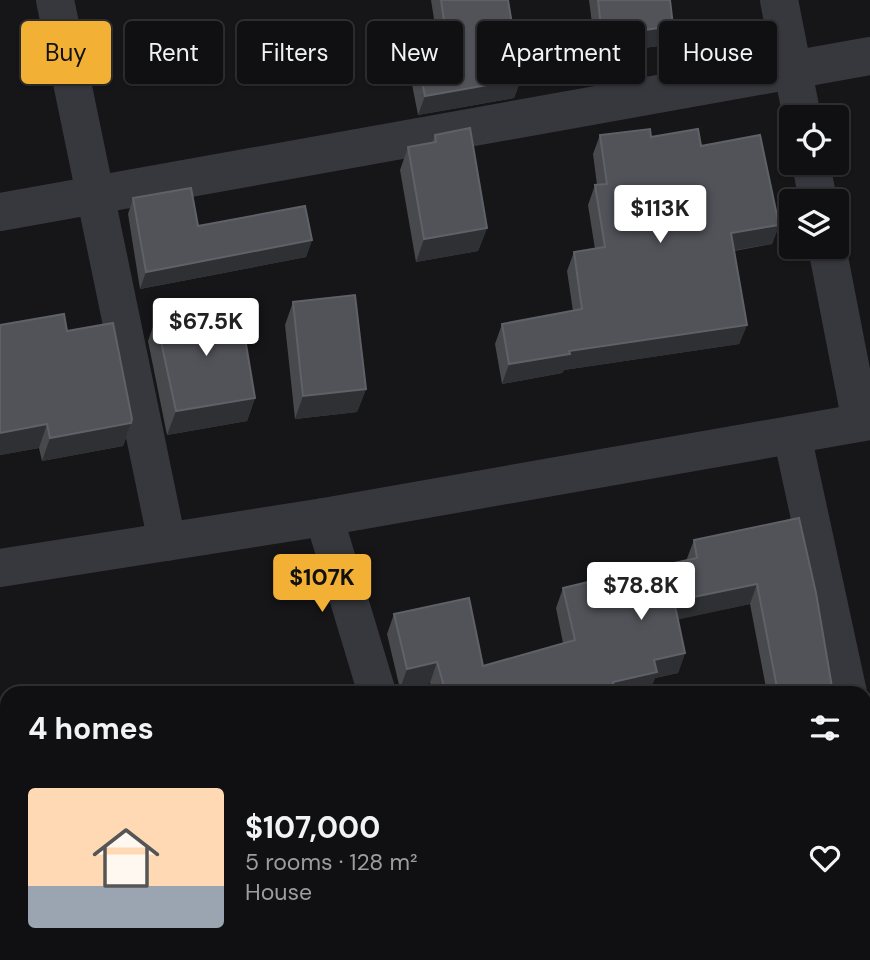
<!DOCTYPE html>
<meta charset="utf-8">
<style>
:root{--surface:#101012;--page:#19191b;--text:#f1f3f6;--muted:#9c9d9f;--line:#303032;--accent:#f2b134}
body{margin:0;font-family:"DM Sans",sans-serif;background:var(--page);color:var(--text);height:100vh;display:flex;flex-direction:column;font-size:26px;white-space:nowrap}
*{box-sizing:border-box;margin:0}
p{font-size:23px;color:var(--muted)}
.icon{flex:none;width:38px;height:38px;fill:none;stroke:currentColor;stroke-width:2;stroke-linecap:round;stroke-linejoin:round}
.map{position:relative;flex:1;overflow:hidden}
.panel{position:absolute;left:0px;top:686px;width:872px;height:275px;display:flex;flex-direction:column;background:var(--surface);border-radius:21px 21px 0 0;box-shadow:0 2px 5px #0004,0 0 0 2px var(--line)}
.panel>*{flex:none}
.guide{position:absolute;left:21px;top:21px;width:830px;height:63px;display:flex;gap:14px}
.controls{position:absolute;left:779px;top:105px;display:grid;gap:14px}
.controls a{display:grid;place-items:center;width:70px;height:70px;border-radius:7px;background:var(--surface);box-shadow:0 2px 5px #0004,0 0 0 2px var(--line);font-size:35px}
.price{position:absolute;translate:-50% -60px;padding:0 16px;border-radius:7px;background:#fff;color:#222;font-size:23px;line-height:46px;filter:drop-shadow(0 2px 4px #0008)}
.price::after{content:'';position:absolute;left:50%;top:42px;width:21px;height:16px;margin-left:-10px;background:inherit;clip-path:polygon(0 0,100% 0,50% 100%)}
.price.selected{background:var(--accent);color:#111}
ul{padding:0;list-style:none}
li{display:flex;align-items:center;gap:21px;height:175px;padding:0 28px}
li+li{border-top:2px solid var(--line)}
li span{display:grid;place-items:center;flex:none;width:196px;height:140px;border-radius:7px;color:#555}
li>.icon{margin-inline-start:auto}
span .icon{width:84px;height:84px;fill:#fffc;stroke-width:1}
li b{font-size:30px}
h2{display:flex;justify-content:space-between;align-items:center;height:84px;padding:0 28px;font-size:30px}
.chip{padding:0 24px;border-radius:7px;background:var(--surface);box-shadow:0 2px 5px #0004,0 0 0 2px var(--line);font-size:24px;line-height:63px}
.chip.selected{background:var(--accent);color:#111}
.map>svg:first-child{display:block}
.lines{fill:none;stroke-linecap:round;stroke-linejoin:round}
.minor{stroke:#37383d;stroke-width:38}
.wall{fill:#47494d}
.shaded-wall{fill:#2f3033}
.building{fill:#525359;stroke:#5f6168;stroke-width:2}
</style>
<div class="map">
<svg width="870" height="960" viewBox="0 0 870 960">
<rect width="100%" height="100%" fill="#161618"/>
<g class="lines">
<g class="minor">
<path d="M55 0 167 542"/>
<path d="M779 0 802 117"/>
<path d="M811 163 818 201"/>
<path d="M0 212 870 56"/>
<path d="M827 247 861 422"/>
<path d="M792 435 848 693"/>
<path d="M324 517 377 693"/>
<path d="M0 568 324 517 870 421"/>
<path d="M0 747 7 770"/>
<path d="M864 769 870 795"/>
<path d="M0 906 7 904"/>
<path d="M63 954 65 960"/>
<path d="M451 954 453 960"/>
</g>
</g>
<g class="wall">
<path d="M431 0H508L521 79 514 98 418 115 410 74 417 56 439 51Z"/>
<path d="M589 0H670L673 26 667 45 596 54Z"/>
<path d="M435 135 487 228 478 251 416 262 400 170 408 147 432 143Z"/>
<path d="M600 135 651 137 701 146 779 225 772 244 734 251 747 325 739 344 564 370 562 373 502 384 495 344 502 324 573 311 567 271 574 252 595 249 588 205 595 185H597L593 154Z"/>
<path d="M133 198 198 226 312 240 306 257 140 289 128 214Z"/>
<path d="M293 302 366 389 357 412 295 419 285 325Z"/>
<path d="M156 318 255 398 247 421 167 435 148 341Z"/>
<path d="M0 325 67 331 131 423 123 446 42 461 39 448 0 455Z"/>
<path d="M799 518 833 693H767L750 604 678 619 685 653 678 673 655 678 649 692 433 693 430 683 400 689 387 634 394 614 483 666 563 643 556 608 563 588 586 583 588 578 628 573 686 561 694 540Z"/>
<path d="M481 954H559L536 960H483Z"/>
<path d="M571 954H623L624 960H572Z"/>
</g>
<g class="shaded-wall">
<path d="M673 26 667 45 596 54 602 36Z"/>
<path d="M521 79 514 98 418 115 425 96Z"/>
<path d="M779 225 772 244 724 252 731 233Z"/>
<path d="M487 228 478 251 416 262 424 239Z"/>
<path d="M312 240 306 257 140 289 146 272Z"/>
<path d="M747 325 739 344 564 370 562 373 502 384 509 364 569 351Z"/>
<path d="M366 389 357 412 295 419 303 396Z"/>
<path d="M255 398 247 421 167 435 176 411Z"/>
<path d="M131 423 123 446 42 461 50 438Z"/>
<path d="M47 424 39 448 0 455V433Z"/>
<path d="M757 584 750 604 667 622 674 601Z"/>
<path d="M685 653 678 673 655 678 649 692 600 693 613 682 654 660Z"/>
<path d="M437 662 430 683 400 689 407 669Z"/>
<path d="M7 861V883L0 884V863Z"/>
<path d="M503 954H559L536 960H491L492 957Z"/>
</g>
<g class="building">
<path d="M441 0H508L521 79 425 96 417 56 448 49Z"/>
<path d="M598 0H670L673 26 602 36Z"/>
<path d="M470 128 487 228 424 239 408 147 436 142 435 135Z"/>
<path d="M650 129 651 137 698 129 701 146 760 135 779 225 731 233 747 325 569 351 570 354 509 364 502 324 582 309 574 252 605 247 595 185 607 184 600 135Z"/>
<path d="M191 188 198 226 305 206 312 240 146 272 133 198Z"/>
<path d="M355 295 366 389 303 396 293 302Z"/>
<path d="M240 308 255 398 176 411 156 318Z"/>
<path d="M64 314 67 331 113 323 132 419 131 423 50 438 47 424 0 433V325Z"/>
<path d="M799 518 816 593 833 693H778L757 584 674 601 685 653 654 660 657 672 613 682 614 690 600 693H586V689L573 693H446L437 662 407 669 394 614 469 598 483 666 575 640 563 588 588 582V578L628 569V573L697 558 694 540Z"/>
<path d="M0 784 7 816V861L0 863Z"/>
<path d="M168 954H220L222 958 236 954H255L257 960H152Z"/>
<path d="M491 954H503L492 957Z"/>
<path d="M580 954H623L624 960H581Z"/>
</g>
</svg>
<div class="controls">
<a><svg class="icon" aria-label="locate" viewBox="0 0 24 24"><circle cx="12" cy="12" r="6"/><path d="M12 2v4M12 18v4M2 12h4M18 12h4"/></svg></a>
<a><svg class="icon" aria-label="layers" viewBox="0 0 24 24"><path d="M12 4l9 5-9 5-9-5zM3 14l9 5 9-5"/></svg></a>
</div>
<b class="price" style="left:660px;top:245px">$113K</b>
<b class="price" style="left:206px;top:358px">$67.5K</b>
<b class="price selected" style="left:322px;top:614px">$107K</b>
<b class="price" style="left:641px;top:622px">$78.8K</b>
<div class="guide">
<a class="chip selected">Buy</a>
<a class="chip">Rent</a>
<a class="chip">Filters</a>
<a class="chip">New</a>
<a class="chip">Apartment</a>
<a class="chip">House</a>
</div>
<section class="panel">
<h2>4 homes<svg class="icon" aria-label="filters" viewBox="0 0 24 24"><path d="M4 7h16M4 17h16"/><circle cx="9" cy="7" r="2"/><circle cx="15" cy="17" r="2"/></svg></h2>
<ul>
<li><span style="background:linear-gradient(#ffd9b3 70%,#9aa5b1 0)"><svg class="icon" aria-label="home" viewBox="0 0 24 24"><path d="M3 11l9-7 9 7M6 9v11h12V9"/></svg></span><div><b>$107,000</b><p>5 rooms · 128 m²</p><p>House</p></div><svg class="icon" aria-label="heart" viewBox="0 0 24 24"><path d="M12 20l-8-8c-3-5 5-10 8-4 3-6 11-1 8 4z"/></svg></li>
</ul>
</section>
</div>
